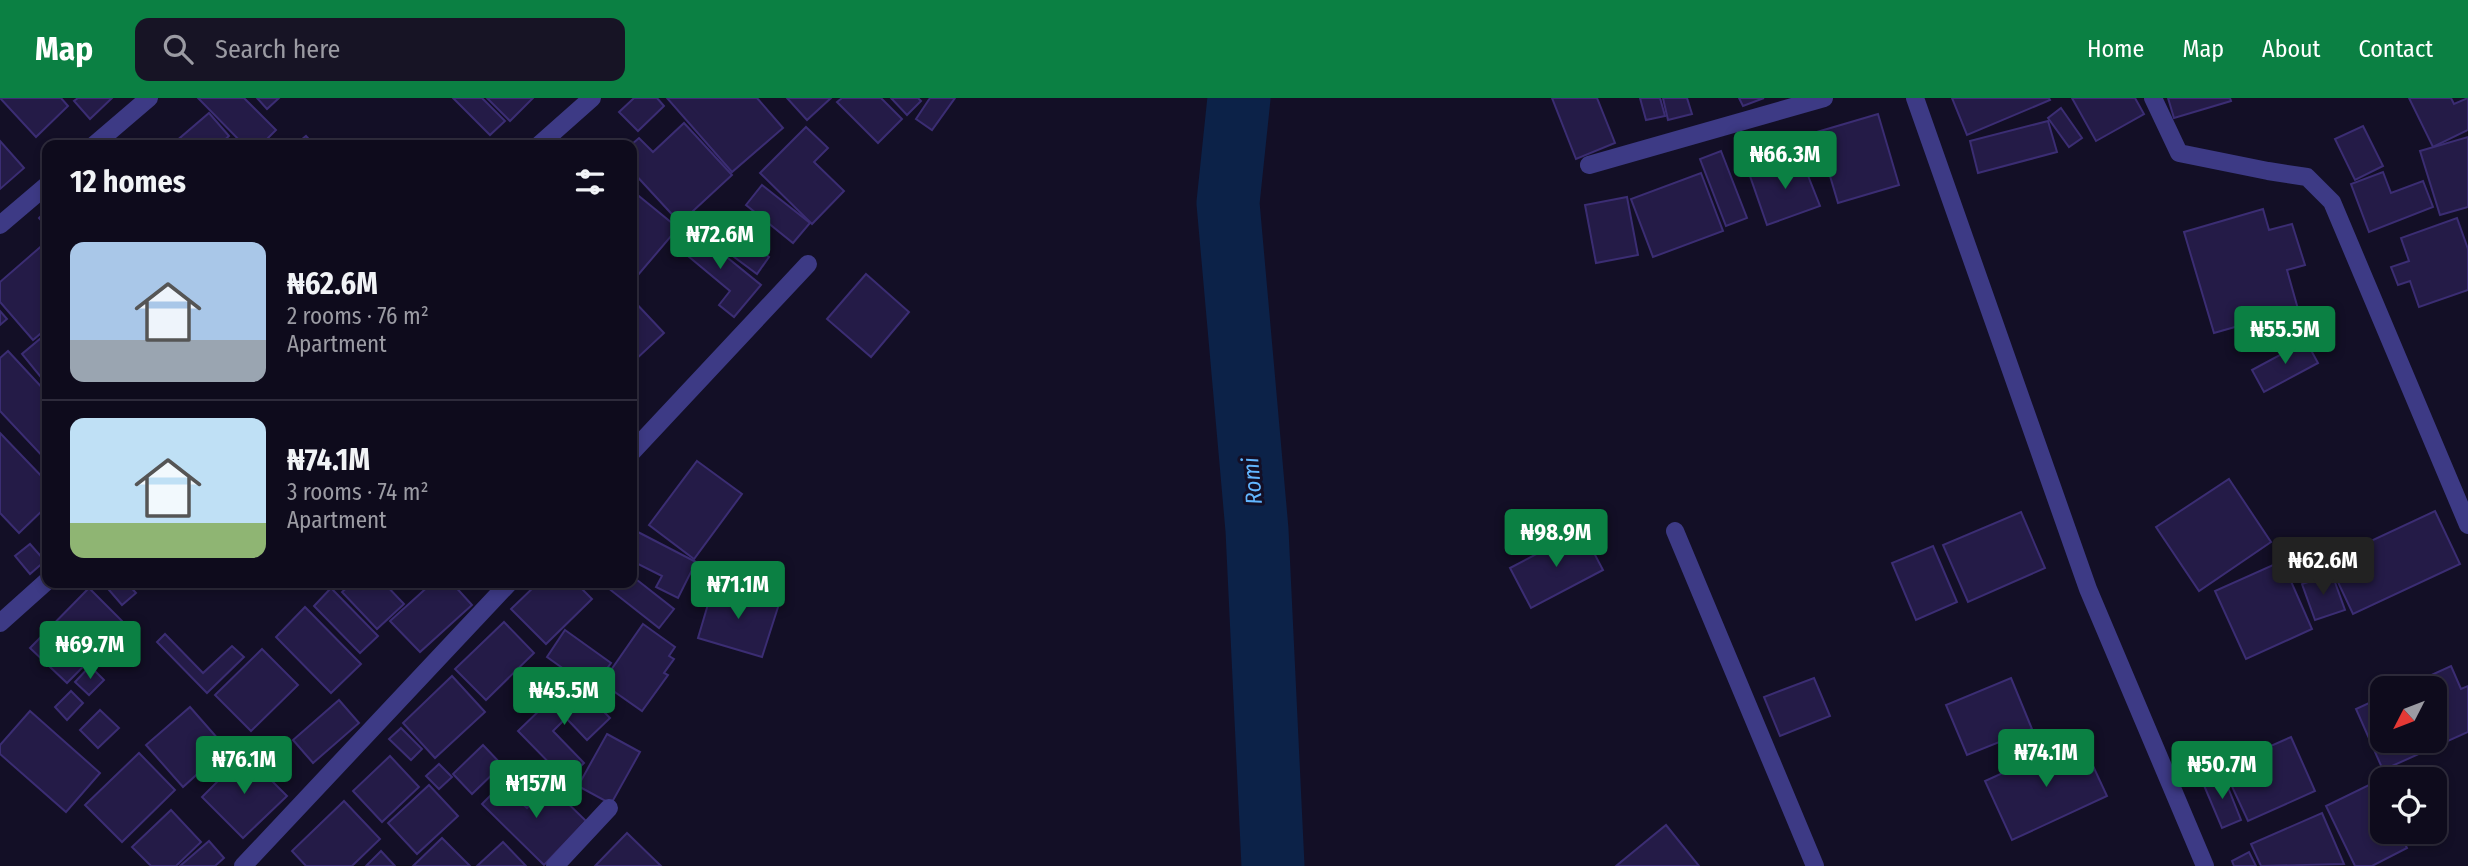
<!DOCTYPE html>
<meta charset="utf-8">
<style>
:root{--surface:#0e0b1c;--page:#171425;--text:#f1f3f6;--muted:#9b9ba3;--line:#2e2b3b;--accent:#0b8043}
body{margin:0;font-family:"Fira Sans Condensed",sans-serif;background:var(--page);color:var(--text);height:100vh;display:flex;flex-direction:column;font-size:26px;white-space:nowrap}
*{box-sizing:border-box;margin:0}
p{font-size:23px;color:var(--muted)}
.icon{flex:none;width:38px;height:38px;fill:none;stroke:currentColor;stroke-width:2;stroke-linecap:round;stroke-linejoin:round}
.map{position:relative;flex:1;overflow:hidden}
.panel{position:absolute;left:42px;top:42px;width:595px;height:448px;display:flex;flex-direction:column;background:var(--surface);border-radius:14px;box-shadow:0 4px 10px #0003,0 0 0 2px var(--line)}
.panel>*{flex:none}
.needle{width:46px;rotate:228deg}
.tools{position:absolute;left:2370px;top:578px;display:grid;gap:14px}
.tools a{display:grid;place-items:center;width:77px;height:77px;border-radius:14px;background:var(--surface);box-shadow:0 4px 10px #0003,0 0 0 2px var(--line);font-size:35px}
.price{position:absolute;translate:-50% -60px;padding:0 16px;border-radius:7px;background:var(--accent);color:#fff;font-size:23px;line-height:46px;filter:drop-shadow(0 2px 4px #0008)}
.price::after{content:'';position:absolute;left:50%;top:42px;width:21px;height:16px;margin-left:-10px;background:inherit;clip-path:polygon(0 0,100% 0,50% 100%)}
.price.active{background:#222;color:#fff}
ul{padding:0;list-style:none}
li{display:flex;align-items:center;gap:21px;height:175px;padding:0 28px}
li+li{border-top:2px solid var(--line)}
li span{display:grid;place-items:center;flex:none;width:196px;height:140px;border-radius:14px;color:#555}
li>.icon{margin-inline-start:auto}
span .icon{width:84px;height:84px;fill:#fffc;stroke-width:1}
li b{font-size:30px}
h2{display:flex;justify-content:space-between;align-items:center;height:84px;padding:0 28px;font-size:30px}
header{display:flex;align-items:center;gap:42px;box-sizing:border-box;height:98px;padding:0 35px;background:var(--accent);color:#fff}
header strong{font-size:33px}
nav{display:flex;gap:38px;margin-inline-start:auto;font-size:24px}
.search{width:490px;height:63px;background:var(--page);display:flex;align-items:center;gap:18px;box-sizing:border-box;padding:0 24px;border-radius:14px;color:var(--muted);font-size:26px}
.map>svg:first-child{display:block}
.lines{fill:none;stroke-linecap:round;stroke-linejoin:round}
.river{stroke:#0c2248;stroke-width:63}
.building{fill:#241b47;stroke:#3b2d73;stroke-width:2}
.minor{stroke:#3d3a85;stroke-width:18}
.labels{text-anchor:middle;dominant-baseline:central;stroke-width:6;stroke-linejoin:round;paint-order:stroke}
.water-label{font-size:23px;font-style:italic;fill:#62b6ff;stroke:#130f26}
</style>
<header>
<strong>Map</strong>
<div class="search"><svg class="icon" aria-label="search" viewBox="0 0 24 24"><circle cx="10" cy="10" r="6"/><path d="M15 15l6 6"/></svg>Search here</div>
<nav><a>Home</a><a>Map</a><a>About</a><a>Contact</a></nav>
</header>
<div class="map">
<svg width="2468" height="768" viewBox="0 0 2468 768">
<rect width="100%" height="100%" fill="#130f26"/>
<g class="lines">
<path class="river" d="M1239 0 1228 105 1257 432 1273 768"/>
</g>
<g class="building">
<path d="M0 0H61L68 8 36 39Z"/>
<path d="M78 0H112L90 21 74 3Z"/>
<path d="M198 0H244L276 32 261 47H244Z"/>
<path d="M257 0H279L267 11Z"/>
<path d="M453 0H482L505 23 490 37Z"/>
<path d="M487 0H533L510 23Z"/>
<path d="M634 0H657L664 8 638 33 619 14Z"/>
<path d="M667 0H757L783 30 732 74Z"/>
<path d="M787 0H831L807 22Z"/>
<path d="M842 0H881L902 21 878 45 837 4Z"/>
<path d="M891 0H918L921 3 907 17Z"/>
<path d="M930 0H955L932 32 916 21Z"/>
<path d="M1552 0H1597L1615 45 1576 61Z"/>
<path d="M1640 0H1660L1665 18 1646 22Z"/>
<path d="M1663 0H1687L1692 16 1668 22Z"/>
<path d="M1739 0H1764L1743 8Z"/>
<path d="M1952 0H2049L2050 2 1967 37Z"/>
<path d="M2072 0H2135L2144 16 2096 43Z"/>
<path d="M2168 0H2230L2231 3 2174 20Z"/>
<path d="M2409 0H2451L2454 6 2468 0V32L2433 49Z"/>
<path d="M2061 10 2082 40 2069 49 2048 20Z"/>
<path d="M209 15 229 38 219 47H177L174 45Z"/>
<path d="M1878 16 1899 87 1838 105 1817 34Z"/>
<path d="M2048 23 2057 54 1978 75 1970 43Z"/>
<path d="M684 25 732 77 680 125 632 73 631 47 639 40 653 54Z"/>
<path d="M2363 28 2383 68 2355 82 2335 41Z"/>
<path d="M806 29 828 50 814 64 844 93 812 126 760 75Z"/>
<path d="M306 38 314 47H295Z"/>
<path d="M2468 39V109L2440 117 2420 53Z"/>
<path d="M0 43 24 70 0 91Z"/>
<path d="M1721 53 1747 120 1726 128 1700 61Z"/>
<path d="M1801 60 1820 108 1767 127 1750 78Z"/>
<path d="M2383 74 2391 95 2423 83 2433 109 2369 134 2351 86Z"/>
<path d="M1701 75 1723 133 1653 159 1631 101Z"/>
<path d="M762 87 810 125 793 145 746 107Z"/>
<path d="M634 94 678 130 632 184V96Z"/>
<path d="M1627 99 1638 157 1596 165 1585 107Z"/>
<path d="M2263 111 2269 132 2292 126 2305 167 2287 172 2298 211 2214 235 2184 134Z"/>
<path d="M47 112V129L39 120Z"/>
<path d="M2457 120 2468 151V192L2419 209 2410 183 2398 187 2391 169 2409 163 2401 140Z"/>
<path d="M691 130 761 187 734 219 719 207 730 193 676 148Z"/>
<path d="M734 133 769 159 757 176 722 150Z"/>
<path d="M45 145 47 148V230L33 242 0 204V184Z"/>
<path d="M866 176 909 214 871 259 827 221Z"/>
<path d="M632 201 664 235 632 265Z"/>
<path d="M0 213 7 221 0 227Z"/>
<path d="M47 235V280L44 283 22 256Z"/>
<path d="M2306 243 2318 265 2264 294 2252 272Z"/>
<path d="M8 253 47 295V363L0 313V260Z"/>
<path d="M0 335 47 384V408L19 435 0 415Z"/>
<path d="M697 363 742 396 694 461 649 427Z"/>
<path d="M2229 381 2271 444 2199 493 2156 429Z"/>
<path d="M2435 413 2460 466 2353 516 2328 463Z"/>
<path d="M2021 414 2045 470 1968 504 1943 447Z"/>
<path d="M1582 432 1603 472 1531 510 1510 470Z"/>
<path d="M636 433 696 464 678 500 656 489 662 478 632 463V441Z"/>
<path d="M30 446 45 463 30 476 15 458Z"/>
<path d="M1933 448 1957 504 1916 522 1892 465Z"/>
<path d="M2282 463 2312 531 2246 561 2215 493Z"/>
<path d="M2332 476 2345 512 2315 522 2302 486Z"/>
<path d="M632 478 674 511 659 530 603 486 632 485Z"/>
<path d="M103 485H127L136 495 122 507Z"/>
<path d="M352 485H384L404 506 377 531 342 494Z"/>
<path d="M432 485H452L472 507 420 554 390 523Z"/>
<path d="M538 485H576L592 501 546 546 511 511Z"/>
<path d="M714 486 779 506 762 559 698 540Z"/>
<path d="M89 490 125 526 67 585 30 550Z"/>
<path d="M331 490 378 538 360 555 314 508Z"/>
<path d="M305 509 361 566 331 595 276 539Z"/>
<path d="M504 524 534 555 486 602 455 571Z"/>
<path d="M643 526 675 549 669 558 674 561 664 575 668 577 642 613 602 585Z"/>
<path d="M565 532 611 565 592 591 547 559Z"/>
<path d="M165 536 203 575 232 548 244 559 207 595 157 544Z"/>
<path d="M262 551 298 587 251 633 215 597Z"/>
<path d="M90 568 104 582 89 597 75 584Z"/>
<path d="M2451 568 2461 591 2468 588V634L2383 672 2356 611 2382 599V642H2434V590H2403Z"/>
<path d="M452 578 485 614 435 660 403 625Z"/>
<path d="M1814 580 1830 618 1780 638 1764 599Z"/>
<path d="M2011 580 2032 631 1967 657 1946 607Z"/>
<path d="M572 581 610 620 587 642 566 620 553 633 584 665 566 682 518 633Z"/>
<path d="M71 593 83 605 67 622 55 609Z"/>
<path d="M339 602 359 625 313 665 293 642Z"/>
<path d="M190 609 226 650 183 689 146 647Z"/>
<path d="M100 612 119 630 98 650 80 632Z"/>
<path d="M30 613 100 675 66 714 0 656V647Z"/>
<path d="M401 630 422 651 411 662 389 641Z"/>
<path d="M607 636 640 654 611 706 578 688Z"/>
<path d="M2291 639 2315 693 2248 723 2223 669Z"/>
<path d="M2080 640 2107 698 2012 742 1985 683Z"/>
<path d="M483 647 502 667 472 696 453 676Z"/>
<path d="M139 655 175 692 122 744 85 707Z"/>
<path d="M245 656 287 698 243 740 202 699Z"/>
<path d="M390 658 419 689 382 724 353 693Z"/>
<path d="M439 666 452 679 439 691 426 678Z"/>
<path d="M2223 677 2241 722 2222 730 2203 685Z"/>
<path d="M2375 684 2382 698V733H2399L2407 750 2372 768H2355L2326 708Z"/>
<path d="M502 686 527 710 549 687 586 723 544 767 482 706Z"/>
<path d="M429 687 458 718 417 756 388 725Z"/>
<path d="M344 703 380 741 352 768H306L292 753Z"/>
<path d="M171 712 201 744 176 768H151L132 749Z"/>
<path d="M2322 715 2344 766 2261 768 2251 746Z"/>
<path d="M1666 727 1699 768H1616Z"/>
<path d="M627 735 661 768H595Z"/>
<path d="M442 740 470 768H413Z"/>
<path d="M209 743 224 760 215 768H180Z"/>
<path d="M503 744 526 768H477Z"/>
<path d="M381 753 395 768H366Z"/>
<path d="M2249 754 2256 768H2234L2232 763Z"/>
</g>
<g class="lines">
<g class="minor">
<path d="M1915 0 2088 491 2205 768"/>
<path d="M2153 0 2179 55 2268 73 2307 79 2332 104 2468 427"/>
<path d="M94 47 149 0"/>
<path d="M539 47 592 0"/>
<path d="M1589 67 1824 0"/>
<path d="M0 127 47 87"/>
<path d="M632 354 808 166"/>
<path d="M1675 433 1815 768"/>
<path d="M0 525 47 483"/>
<path d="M243 768 509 485"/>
<path d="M555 768 609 710"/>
</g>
</g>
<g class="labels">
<g class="water-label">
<text transform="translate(1252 383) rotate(-95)">Romi</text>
</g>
</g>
</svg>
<div class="tools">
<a><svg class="needle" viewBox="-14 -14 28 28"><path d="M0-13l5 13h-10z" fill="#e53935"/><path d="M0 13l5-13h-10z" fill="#9b9ba3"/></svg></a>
<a><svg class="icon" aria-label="locate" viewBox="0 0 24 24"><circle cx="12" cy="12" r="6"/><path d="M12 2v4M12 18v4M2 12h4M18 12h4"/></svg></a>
</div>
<b class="price" style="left:1785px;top:93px">₦66.3M</b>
<b class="price" style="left:720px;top:173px">₦72.6M</b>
<b class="price" style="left:2285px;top:268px">₦55.5M</b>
<b class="price" style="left:1556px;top:471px">₦98.9M</b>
<b class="price active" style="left:2323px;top:499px">₦62.6M</b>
<b class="price" style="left:738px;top:523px">₦71.1M</b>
<b class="price" style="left:90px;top:583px">₦69.7M</b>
<b class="price" style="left:564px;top:629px">₦45.5M</b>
<b class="price" style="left:2046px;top:691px">₦74.1M</b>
<b class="price" style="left:244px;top:698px">₦76.1M</b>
<b class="price" style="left:2222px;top:703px">₦50.7M</b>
<b class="price" style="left:536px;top:722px">₦157M</b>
<section class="panel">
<h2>12 homes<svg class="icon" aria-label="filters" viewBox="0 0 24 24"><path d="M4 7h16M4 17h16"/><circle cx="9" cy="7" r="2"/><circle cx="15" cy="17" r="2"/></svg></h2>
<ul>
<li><span style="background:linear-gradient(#a9c7e8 70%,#9aa5b1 0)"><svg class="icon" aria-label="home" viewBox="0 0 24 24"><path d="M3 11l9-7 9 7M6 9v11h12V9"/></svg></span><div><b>₦62.6M</b><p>2 rooms · 76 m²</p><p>Apartment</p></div></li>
<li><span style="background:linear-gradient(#bfe0f5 75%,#8fb573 0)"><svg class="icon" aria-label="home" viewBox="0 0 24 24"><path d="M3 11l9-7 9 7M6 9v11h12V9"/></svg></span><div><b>₦74.1M</b><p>3 rooms · 74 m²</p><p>Apartment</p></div></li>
</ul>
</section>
</div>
